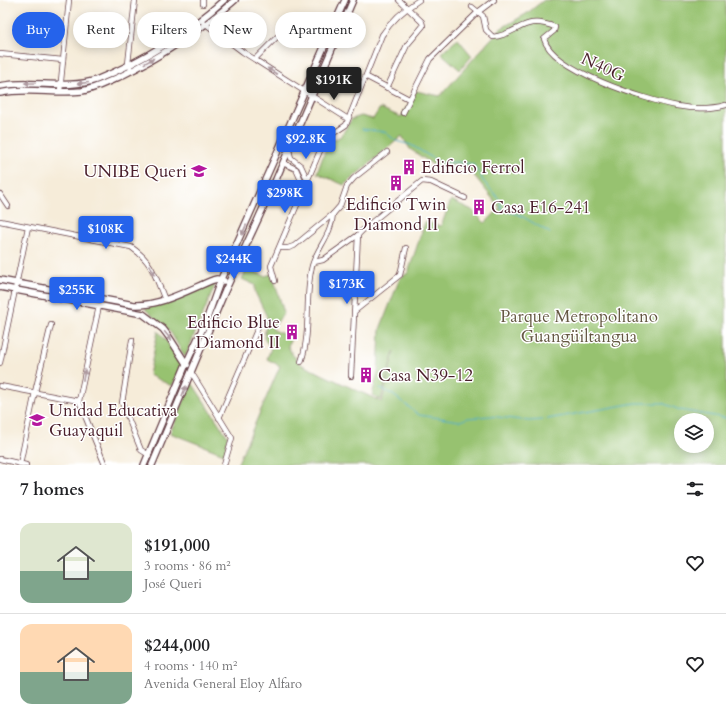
<!DOCTYPE html>
<meta charset="utf-8">
<style>
:root{--surface:#fff;--page:#f2f2f2;--text:#202124;--muted:#757577;--line:#e0e0e0;--accent:#2563eb}
body{margin:0;font-family:Cardo,serif;background:var(--page);color:var(--text);height:100vh;display:flex;flex-direction:column;font-size:15px;white-space:nowrap}
*{box-sizing:border-box;margin:0}
p{font-size:13px;color:var(--muted)}
.icon{flex:none;width:22px;height:22px;fill:none;stroke:currentColor;stroke-width:2;stroke-linecap:round;stroke-linejoin:round}
.map{position:relative;height:465px;overflow:hidden}
.details{display:flex;flex-direction:column;background:var(--surface);flex:1}
.details>*{flex:none}
.hud{position:absolute;left:12px;top:12px;width:400px;height:36px;display:flex;gap:8px}
.fabs{position:absolute;left:674px;top:413px;display:grid;gap:8px}
.fabs a{display:grid;place-items:center;width:40px;height:40px;border-radius:50%;background:var(--surface);box-shadow:0 2px 10px #0003;font-size:20px}
.price{position:absolute;translate:-50% -34px;padding:0 9px;border-radius:4px;background:var(--accent);color:#fff;font-size:13px;line-height:26px;filter:drop-shadow(0 1px 2px #0008)}
.price::after{content:'';position:absolute;left:50%;top:24px;width:12px;height:9px;margin-left:-6px;background:inherit;clip-path:polygon(0 0,100% 0,50% 100%)}
.price.current{background:#222;color:#fff}
ul{padding:0;list-style:none}
li{display:flex;align-items:center;gap:12px;height:100px;padding:0 20px}
li+li{border-top:1px solid var(--line)}
li span{display:grid;place-items:center;flex:none;width:112px;height:80px;border-radius:12px;color:#555}
li>.icon{margin-inline-start:auto}
span .icon{width:48px;height:48px;fill:#fffc;stroke-width:1}
li b{font-size:17px}
h2{display:flex;justify-content:space-between;align-items:center;height:48px;padding:0 20px;font-size:17px}
.tag{padding:0 14px;border-radius:18px;background:var(--surface);box-shadow:0 2px 10px #0003;font-size:14px;line-height:36px}
.tag.current{background:var(--accent);color:#fff}
.map>svg:first-child{display:block}
.green{fill:#97c26f;stroke:#70704d;fill-rule:evenodd}
.lines{fill:none;stroke-linecap:round;stroke-linejoin:round}
.stream{stroke:#4daecc;stroke-width:1}
.minor-casing{stroke:#643e45;stroke-width:6}
.major-casing{stroke:#643e45;stroke-width:8}
.minor{stroke:#fff;stroke-width:4.5}
.major{stroke:#fff;stroke-width:5.5}
.oneway{fill:#ae9aa0}
.labels{text-anchor:middle;dominant-baseline:central;stroke-width:3;stroke-linejoin:round;paint-order:stroke}
.street-label{font-size:17px;fill:#4a1f2b;stroke:#fff}
.poi-label{font-size:17px;fill:#4a1f2b;stroke:#fff;text-anchor:start}
.park-label{font-size:17px;fill:#655843;stroke:#fff}
</style>
<div class="map">
<svg width="726" height="465" viewBox="0 0 726 465">
<rect width="100%" height="100%" fill="#fff"/>
<filter id="ink" filterUnits="userSpaceOnUse"><feTurbulence type="fractalNoise" baseFrequency=".025" numOctaves="2"/><feDisplacementMap in="SourceGraphic" scale="8" xChannelSelector="R" yChannelSelector="G"/><feConvolveMatrix kernelMatrix="1 2 1 2 8 2 1 2 1" color-interpolation-filters="sRGB"/></filter>
<filter id="wash" filterUnits="userSpaceOnUse"><feTurbulence type="fractalNoise" baseFrequency=".012" numOctaves="4" result="noise"/><feDisplacementMap in="SourceGraphic" scale="16" xChannelSelector="R" yChannelSelector="G"/><feGaussianBlur stdDeviation="0.9" result="paint"/><feColorMatrix in="noise" values="0 0 0 0 0 0 0 0 0 0 0 0 0 0 0 0 0 1.4 0 .05"/><feComposite in="paint" operator="in"/></filter>
<g filter="url(#wash)">
<rect width="100%" height="100%" fill="#f6ecd9"/>
<g class="green">
<path d="M544 0H726V465H237L280 366 267 359 271 348 264 338 267 317 255 292V285L242 279 247 269 265 276 271 274 275 283 284 313 272 329 291 338 288 346 292 354 302 365 382 402 394 351 381 400 372 395 378 372 380 329 400 278 408 273 425 222 441 226 451 200 472 210 485 223 500 208 465 164 436 167 410 149 402 136 344 185 317 173 328 143 341 136 352 119 361 116 373 119 380 108 401 117 416 91 440 96 500 29 526 14ZM681 420H707V446H681Z"/>
<path d="M458 39 472 56 460 70 441 53Z"/>
<path d="M216 283 185 357 171 333 145 309Z"/>
<path d="M158 331 171 346 183 365 172 386 149 375Z"/>
<path d="M192 383 228 437 224 454 170 433Z"/>
</g>
<g class="lines">
<g class="stream">
<path d="M362 129 385 132 396 141 411 145 441 163 457 162 473 164 484 182 500 200 502 210 520 215 550 233"/>
<path d="M380 388 392 394 419 415 460 421 468 418 490 416 529 421 542 420 635 403H662L680 410 726 418"/>
</g>
</g>
</g>
<g filter="url(#ink)">
<g class="lines">
<g class="minor-casing">
<g id="minor">
<path d="M203 0V4"/>
<path d="M472 7 483 16 486 30 493 37C520 34 523 14 555 27L554 31 544 39C553 71 647 100 677 106 693 109 711 109 726 105"/>
<path d="M203 22 243 52 348 119"/>
<path d="M0 54 63 60"/>
<path d="M255 59 286 28"/>
<path d="M130 67 128 64 135 0"/>
<path d="M367 77 409 99"/>
<path d="M387 88 407 45 423 26 422 22 399 0"/>
<path d="M60 91 69 0"/>
<path d="M403 113 430 59 478 12 494 0"/>
<path d="M289 150 291 158 301 166 307 179"/>
<path d="M283 163 296 169 304 187"/>
<path d="M0 194 8 206"/>
<path d="M0 221 131 247C153 262 155 276 165 300"/>
<path d="M280 248H288L294 246 333 214 340 206 347 186 354 178 387 152"/>
<path d="M314 262 323 260 358 235 367 226 422 181 431 182 465 198"/>
<path d="M275 281 271 266 325 139 346 125 382 35C392 20 403 10 419 0"/>
<path d="M99 306 79 401 105 465"/>
<path d="M355 311 400 275 406 248"/>
<path d="M132 340 122 403 141 450 149 455"/>
<path d="M301 362C312 331 304 297 312 266 317 248 332 234 333 214"/>
<path d="M0 363 28 227"/>
<path d="M191 372 232 438 224 465"/>
<path d="M351 376 358 235"/>
<path d="M0 386 79 401"/>
<path d="M219 418 260 323"/>
<path d="M0 459 26 465"/>
<path d="M20 464 35 392 51 325"/>
</g>
</g>
<g class="major-casing">
<g id="major">
<path d="M0 86C31 79 65 90 96 80 141 62 188 33 224 0"/>
<path d="M0 93C27 87 55 94 82 91 95 89 107 82 119 77 162 56 200 31 235 0"/>
<path d="M0 280 134 305C161 306 188 290 213 280L217 279 224 281"/>
<path d="M0 287 143 314 163 329 169 337 187 365"/>
<path d="M144 465 186 364 206 321 221 279 345 0"/>
<path d="M152 465 225 291 271 191 353 0"/>
</g>
</g>
<use href="#minor" class="minor"/>
<use href="#major" class="major"/>
</g>
<defs><path id="oneway-solid" d="M-6-.8H1V-3.2L6.5 0L1 3.2V.8H-6Z"/></defs>
<g class="oneway">
<use href="#oneway-solid" transform="translate(149 61) rotate(-29)"/>
<use href="#oneway-solid" transform="translate(272 71) rotate(-147)"/>
<use href="#oneway-solid" transform="translate(30 83) rotate(-180)"/>
<use href="#oneway-solid" transform="translate(83 83) rotate(175)"/>
<use href="#oneway-solid" transform="translate(244 230) rotate(114)"/>
<use href="#oneway-solid" transform="translate(152 270) rotate(67)"/>
<use href="#oneway-solid" transform="translate(168 336) rotate(51)"/>
<use href="#oneway-solid" transform="translate(84 375) rotate(-79)"/>
<use href="#oneway-solid" transform="translate(184 391) rotate(-68)"/>
</g>
</g>
<defs>
<g id="building-bare" transform="scale(1.2)"><path d="M-4-6H4V6H1V3H-1V6H-4ZM-2.5-4.3h1.7v1.8h-1.7ZM.8-4.3h1.7v1.8H.8ZM-2.5-1h1.7V.8h-1.7ZM.8-1h1.7V.8H.8Z" fill="#b5179e" stroke="#fff" stroke-width="2.5" paint-order="stroke"/></g>
<g id="university-bare" transform="scale(1.2)"><path d="M0-5L7-2L0 1L-7-2ZM-4 1L0 2.5L4 1V4Q0 6-4 4Z" fill="#b5179e" stroke="#fff" stroke-width="2.5" paint-order="stroke"/></g>
<g id="school-bare" transform="scale(1.2)"><path d="M0-5L7-2L0 1L-7-2ZM-4 1L0 2.5L4 1V4Q0 6-4 4Z" fill="#b5179e" stroke="#fff" stroke-width="2.5" paint-order="stroke"/></g>
</defs>
<g fill-rule="evenodd">
<use href="#building-bare" x="409" y="167"/>
<use href="#university-bare" x="199" y="171"/>
<use href="#building-bare" x="396" y="183"/>
<use href="#building-bare" x="479" y="207"/>
<use href="#building-bare" x="292" y="332"/>
<use href="#building-bare" x="366" y="375"/>
<use href="#school-bare" x="37" y="420"/>
</g>
<g class="labels">
<g class="street-label">
<text transform="translate(603 67) rotate(25)">N40G</text>
</g>
<g class="poi-label">
<text x="421" y="167">Edificio Ferrol</text>
<text x="187" y="171" text-anchor="end">UNIBE Queri</text>
<text x="396" y="204" text-anchor="middle">Edificio Twin<tspan x="396" dy="20">Diamond II</tspan></text>
<text x="491" y="207">Casa E16-241</text>
<text x="280" y="322" text-anchor="end">Edificio Blue<tspan x="280" dy="20">Diamond II</tspan></text>
<text x="378" y="375">Casa N39-12</text>
<text x="49" y="410">Unidad Educativa<tspan x="49" dy="20">Guayaquil</tspan></text>
</g>
<g class="park-label">
<text x="579" y="316">Parque Metropolitano<tspan x="579" dy="20">Guangüiltangua</tspan></text>
</g>
</g>
</svg>
<div class="fabs">
<a><svg class="icon" aria-label="layers" viewBox="0 0 24 24"><path d="M12 4l9 5-9 5-9-5zM3 14l9 5 9-5"/></svg></a>
</div>
<b class="price current" style="left:334px;top:101px">$191K</b>
<b class="price" style="left:306px;top:160px">$92.8K</b>
<b class="price" style="left:285px;top:214px">$298K</b>
<b class="price" style="left:106px;top:250px">$108K</b>
<b class="price" style="left:234px;top:280px">$244K</b>
<b class="price" style="left:347px;top:305px">$173K</b>
<b class="price" style="left:77px;top:311px">$255K</b>
<div class="hud">
<a class="tag current">Buy</a>
<a class="tag">Rent</a>
<a class="tag">Filters</a>
<a class="tag">New</a>
<a class="tag">Apartment</a>
</div>
</div>
<section class="details">
<h2>7 homes<svg class="icon" aria-label="filters" viewBox="0 0 24 24"><path d="M4 7h16M4 17h16"/><circle cx="9" cy="7" r="2"/><circle cx="15" cy="17" r="2"/></svg></h2>
<ul>
<li><span style="background:linear-gradient(#dfe7d0 60%,#7fa58c 0)"><svg class="icon" aria-label="home" viewBox="0 0 24 24"><path d="M3 11l9-7 9 7M6 9v11h12V9"/></svg></span><div><b>$191,000</b><p>3 rooms · 86 m²</p><p>José Queri</p></div><svg class="icon" aria-label="heart" viewBox="0 0 24 24"><path d="M12 20l-8-8c-3-5 5-10 8-4 3-6 11-1 8 4z"/></svg></li>
<li><span style="background:linear-gradient(#ffd9b3 60%,#7fa58c 0)"><svg class="icon" aria-label="home" viewBox="0 0 24 24"><path d="M3 11l9-7 9 7M6 9v11h12V9"/></svg></span><div><b>$244,000</b><p>4 rooms · 140 m²</p><p>Avenida General Eloy Alfaro</p></div><svg class="icon" aria-label="heart" viewBox="0 0 24 24"><path d="M12 20l-8-8c-3-5 5-10 8-4 3-6 11-1 8 4z"/></svg></li>
</ul>
</section>
